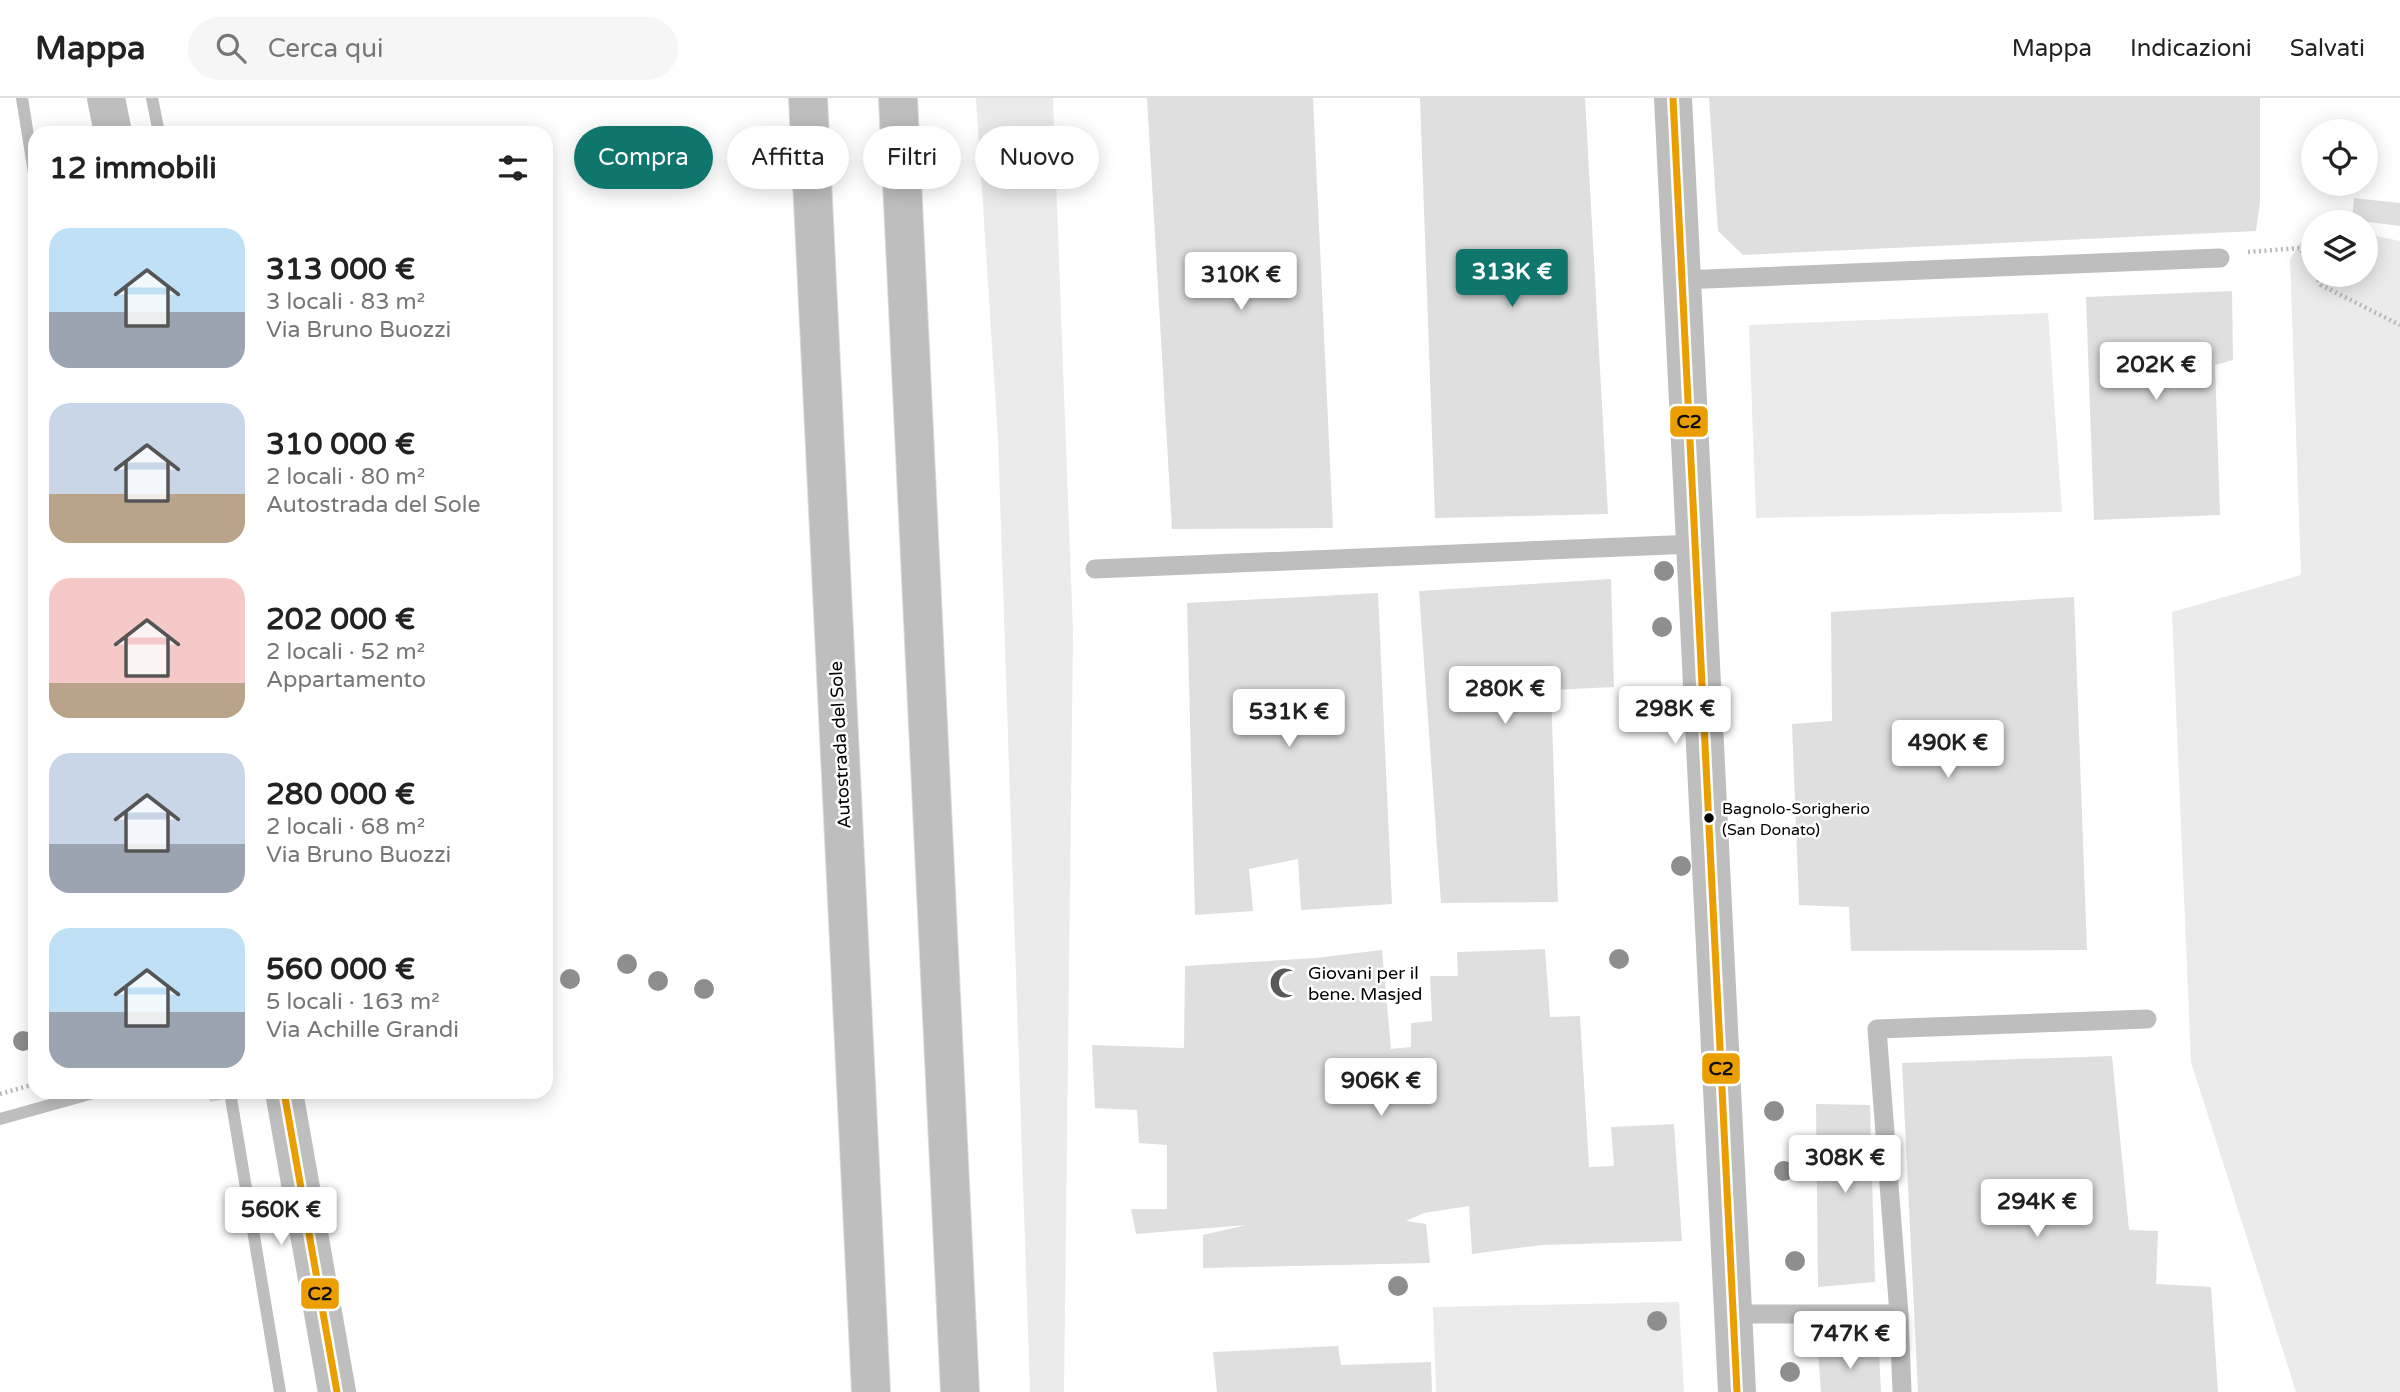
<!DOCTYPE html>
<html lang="it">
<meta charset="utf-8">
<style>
:root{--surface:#fff;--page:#f6f6f6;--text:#222;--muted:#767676;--line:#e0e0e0;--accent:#0f766e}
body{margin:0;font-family:"Varela Round",sans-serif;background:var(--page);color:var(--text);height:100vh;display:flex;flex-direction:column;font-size:26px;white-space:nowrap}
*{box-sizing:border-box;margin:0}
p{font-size:23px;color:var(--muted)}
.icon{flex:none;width:38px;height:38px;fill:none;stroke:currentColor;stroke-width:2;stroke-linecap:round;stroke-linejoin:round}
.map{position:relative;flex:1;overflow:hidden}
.drawer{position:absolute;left:28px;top:28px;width:525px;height:973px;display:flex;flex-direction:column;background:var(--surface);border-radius:21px;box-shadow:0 4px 18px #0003}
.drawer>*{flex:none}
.guide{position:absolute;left:574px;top:28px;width:665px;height:63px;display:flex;gap:14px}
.buttons{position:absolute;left:2301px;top:21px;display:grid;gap:14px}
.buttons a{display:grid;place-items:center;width:77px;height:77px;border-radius:50%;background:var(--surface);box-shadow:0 4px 18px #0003;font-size:35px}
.price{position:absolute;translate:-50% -60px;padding:0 16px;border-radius:7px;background:#fff;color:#222;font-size:23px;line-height:46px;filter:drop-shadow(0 2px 4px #0008)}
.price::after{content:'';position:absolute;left:50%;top:42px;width:21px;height:16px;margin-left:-10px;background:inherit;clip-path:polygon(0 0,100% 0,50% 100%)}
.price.active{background:var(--accent);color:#fff}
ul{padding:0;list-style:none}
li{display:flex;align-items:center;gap:21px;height:175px;padding:0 21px}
li span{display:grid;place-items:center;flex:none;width:196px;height:140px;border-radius:21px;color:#555}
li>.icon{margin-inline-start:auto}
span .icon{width:84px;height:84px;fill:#fffc;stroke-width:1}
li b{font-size:30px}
h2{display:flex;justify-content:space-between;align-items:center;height:84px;padding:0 21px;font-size:30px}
.chip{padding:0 24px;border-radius:32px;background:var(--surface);box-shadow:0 4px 18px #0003;font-size:24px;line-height:63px}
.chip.active{background:var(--accent);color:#fff}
header{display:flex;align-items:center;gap:42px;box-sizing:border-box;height:98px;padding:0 35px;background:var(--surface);border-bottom:2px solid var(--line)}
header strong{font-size:33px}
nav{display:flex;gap:38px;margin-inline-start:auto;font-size:24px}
.search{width:490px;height:63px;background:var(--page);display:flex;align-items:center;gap:18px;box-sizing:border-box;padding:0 24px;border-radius:38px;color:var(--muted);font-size:26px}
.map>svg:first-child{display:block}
.green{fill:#ebebeb}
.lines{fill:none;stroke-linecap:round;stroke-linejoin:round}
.stream{stroke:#bebebe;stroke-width:12}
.building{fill:#dfdfdf}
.motorway-casing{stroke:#dbdbdb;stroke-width:40}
.path{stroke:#b9b9b9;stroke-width:4.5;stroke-dasharray:2 3.5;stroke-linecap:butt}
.service{stroke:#bebebe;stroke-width:19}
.minor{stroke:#bebebe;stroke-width:38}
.tertiary{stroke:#bebebe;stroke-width:38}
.motorway{stroke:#bebebe;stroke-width:38}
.bus-1-casing{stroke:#fff;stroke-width:12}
.bus-1{stroke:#eb9e00;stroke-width:7}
.tree{fill:#8e8e8e}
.bus-dot{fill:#000;stroke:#fff;stroke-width:2.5}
.labels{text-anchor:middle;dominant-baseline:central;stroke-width:5;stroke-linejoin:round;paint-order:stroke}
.bus-label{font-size:16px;fill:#000;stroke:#fff;text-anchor:start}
.street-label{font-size:18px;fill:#000;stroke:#fff}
.poi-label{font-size:18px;fill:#000;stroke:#fff;text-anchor:start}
.line-badge{stroke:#fff;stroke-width:2.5}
.pale-badge-label{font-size:19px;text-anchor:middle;font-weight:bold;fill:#111}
</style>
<header>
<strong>Mappa</strong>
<div class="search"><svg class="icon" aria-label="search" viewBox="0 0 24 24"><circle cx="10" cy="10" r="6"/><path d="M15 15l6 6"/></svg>Cerca qui</div>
<nav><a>Mappa</a><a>Indicazioni</a><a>Salvati</a></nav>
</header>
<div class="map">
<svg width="2400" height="1294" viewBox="0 0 2400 1294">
<rect width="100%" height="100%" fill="#fff"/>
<g class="green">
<path d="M976 0H1053L1073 536 1064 1294H1030L998 340Z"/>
<path d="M2313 126 2314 177H2366V136L2400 143V1294H2296L2191 964 2172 514 2301 477 2290 161Z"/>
<path d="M2048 215 2062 414 1756 420 1749 227Z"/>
<path d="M1679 1204 1684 1294H1436L1433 1209Z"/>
</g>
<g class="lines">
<g class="stream">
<path d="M22 0 35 81"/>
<path d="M152 0 159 35"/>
<path d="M230 994 280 1294"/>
<path d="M0 1021 97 994"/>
</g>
</g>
<g class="building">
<path d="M1147 0H1313L1333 430 1172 431Z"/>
<path d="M1420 0H1585L1608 416 1435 420Z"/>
<path d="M1709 0H2260V104L2256 133 1743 157 1718 133Z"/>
<path d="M2354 100 2400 105V128L2352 122Z"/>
<path d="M2232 193 2233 262 2215 267 2220 417 2094 422 2086 199Z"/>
<path d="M1611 481 1614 589 1551 592 1558 804 1441 805 1419 493Z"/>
<path d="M1378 495 1392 806 1301 812 1298 761 1249 771 1253 813 1195 817 1187 505Z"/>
<path d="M2074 499 2087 852 1851 853 1849 809 1799 807 1792 626 1832 623 1831 514Z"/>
<path d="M1545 851 1550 919 1580 918 1589 1069 1614 1068 1611 1029 1674 1026 1682 1143 1542 1147 1472 1156 1469 1108 1424 1115 1406 1123 1426 1126 1430 1165 1203 1170V1137L1246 1127 1136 1136 1131 1111H1167V1047L1139 1045 1137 1012 1095 1010 1092 947 1184 950 1185 868 1316 860 1382 852 1391 951 1411 949V925L1432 923 1430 878H1458L1457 854Z"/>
<path d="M2112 958 2129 1132 2158 1133 2156 1186 2211 1189 2218 1294H1918L1902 965Z"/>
<path d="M208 994H230L231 1000 210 1004Z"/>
<path d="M1816 1006 1870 1007 1875 1184 1818 1189Z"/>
<path d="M1338 1248 1341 1267 1431 1264 1432 1294H1217L1213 1254Z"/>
<path d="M1879 1252 1881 1294H1821L1818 1253Z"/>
</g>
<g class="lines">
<g class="motorway-casing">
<g id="motorway">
<path d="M808 0 871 1294"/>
<path d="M898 0 960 1294"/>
</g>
</g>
<g class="path">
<path d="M2248 154 2300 150 2314 174"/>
<path d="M2315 177 2321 187 2400 227"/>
<path d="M0 996 35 986"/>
</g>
<g class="service">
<path d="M1682 182 2220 160"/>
<path d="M1095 471 1694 446"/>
<path d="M1733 1216H1899"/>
<path d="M1902 1294 1899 1216 1877 931 2147 921"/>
</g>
<path class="minor" d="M1673 0 1737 1294"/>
<g class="tertiary">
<path d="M106 0 113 35"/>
<path d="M284 994 337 1294"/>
</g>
<use href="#motorway" class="motorway"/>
<g class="bus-1-casing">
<g id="bus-1">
<path d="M1673 0 1737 1294"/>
<path d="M284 994 337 1294"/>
</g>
</g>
<use href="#bus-1" class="bus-1"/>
</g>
<g class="tree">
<circle cx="1664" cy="473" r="10"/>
<circle cx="1662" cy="529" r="10"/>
<circle cx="1681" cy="768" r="10"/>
<circle cx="1619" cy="861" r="10"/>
<circle cx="627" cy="866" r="10"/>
<circle cx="570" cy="881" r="10"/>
<circle cx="658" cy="883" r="10"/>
<circle cx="704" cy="891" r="10"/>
<circle cx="23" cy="943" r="10"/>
<circle cx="1774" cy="1013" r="10"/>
<circle cx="1784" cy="1073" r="10"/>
<circle cx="1795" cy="1163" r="10"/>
<circle cx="1398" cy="1188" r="10"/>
<circle cx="1657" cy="1223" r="10"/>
<circle cx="1790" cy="1274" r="10"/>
</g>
<defs>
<g id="mosque-bare" transform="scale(2.415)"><path d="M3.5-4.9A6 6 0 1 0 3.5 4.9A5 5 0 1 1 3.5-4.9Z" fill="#595959" stroke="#fff" stroke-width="2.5" paint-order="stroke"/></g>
</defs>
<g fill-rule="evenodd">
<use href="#mosque-bare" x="1285" y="885"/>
</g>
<circle class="bus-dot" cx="1709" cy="720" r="6"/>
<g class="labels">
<g class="bus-label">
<text x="1722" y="711">Bagnolo-Sorigherio<tspan x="1722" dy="21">(San Donato)</tspan></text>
</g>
<g class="street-label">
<text transform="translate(840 647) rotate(-93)">Autostrada del Sole</text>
</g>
<g class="poi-label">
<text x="1308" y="875">Giovani per il<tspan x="1308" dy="21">bene. Masjed</tspan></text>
</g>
</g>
<g class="line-badge">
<rect x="1669" y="307" width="40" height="33" rx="7" fill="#eb9e00"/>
<rect x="1701" y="954" width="40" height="33" rx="7" fill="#eb9e00"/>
<rect x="300" y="1179" width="40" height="33" rx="7" fill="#eb9e00"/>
</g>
<g class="pale-badge-label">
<text x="1689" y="330">C2</text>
<text x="1721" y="977">C2</text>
<text x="320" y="1202">C2</text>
</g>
</svg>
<div class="buttons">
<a><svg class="icon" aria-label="locate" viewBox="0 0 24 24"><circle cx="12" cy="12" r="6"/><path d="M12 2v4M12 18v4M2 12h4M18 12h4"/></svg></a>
<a><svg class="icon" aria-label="layers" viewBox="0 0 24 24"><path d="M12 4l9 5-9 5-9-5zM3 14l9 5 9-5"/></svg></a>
</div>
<b class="price active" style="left:1512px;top:211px">313K €</b>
<b class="price" style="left:1241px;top:214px">310K €</b>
<b class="price" style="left:2156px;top:304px">202K €</b>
<b class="price" style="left:1505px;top:628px">280K €</b>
<b class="price" style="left:1675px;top:648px">298K €</b>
<b class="price" style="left:1289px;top:651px">531K €</b>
<b class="price" style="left:1948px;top:682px">490K €</b>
<b class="price" style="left:1381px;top:1020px">906K €</b>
<b class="price" style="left:1845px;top:1097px">308K €</b>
<b class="price" style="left:2037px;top:1141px">294K €</b>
<b class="price" style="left:281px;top:1149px">560K €</b>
<b class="price" style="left:1850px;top:1273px">747K €</b>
<div class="guide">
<a class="chip active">Compra</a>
<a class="chip">Affitta</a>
<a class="chip">Filtri</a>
<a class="chip">Nuovo</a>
</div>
<section class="drawer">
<h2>12 immobili<svg class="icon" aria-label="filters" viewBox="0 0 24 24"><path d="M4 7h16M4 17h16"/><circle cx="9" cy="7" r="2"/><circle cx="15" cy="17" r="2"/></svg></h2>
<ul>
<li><span style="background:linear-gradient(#bfe0f5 60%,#9aa5b1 0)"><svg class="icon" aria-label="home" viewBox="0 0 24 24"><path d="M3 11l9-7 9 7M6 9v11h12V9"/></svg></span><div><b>313 000 €</b><p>3 locali · 83 m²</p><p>Via Bruno Buozzi</p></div></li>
<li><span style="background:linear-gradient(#c9d6e8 65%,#b9a48a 0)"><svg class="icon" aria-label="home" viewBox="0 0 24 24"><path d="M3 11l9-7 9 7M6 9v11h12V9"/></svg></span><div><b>310 000 €</b><p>2 locali · 80 m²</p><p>Autostrada del Sole</p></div></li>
<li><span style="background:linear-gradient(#f6c9c9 75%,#b9a48a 0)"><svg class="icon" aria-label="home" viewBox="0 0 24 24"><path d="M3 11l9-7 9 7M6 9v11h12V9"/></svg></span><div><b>202 000 €</b><p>2 locali · 52 m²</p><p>Appartamento</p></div></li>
<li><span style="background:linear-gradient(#c9d6e8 65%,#9aa5b1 0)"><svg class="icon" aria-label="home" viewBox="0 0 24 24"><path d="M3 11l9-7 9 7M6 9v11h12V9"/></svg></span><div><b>280 000 €</b><p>2 locali · 68 m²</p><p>Via Bruno Buozzi</p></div></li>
<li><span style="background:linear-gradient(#bfe0f5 60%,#9aa5b1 0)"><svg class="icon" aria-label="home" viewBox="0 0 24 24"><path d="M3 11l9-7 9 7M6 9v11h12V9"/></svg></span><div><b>560 000 €</b><p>5 locali · 163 m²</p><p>Via Achille Grandi</p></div></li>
</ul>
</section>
</div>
